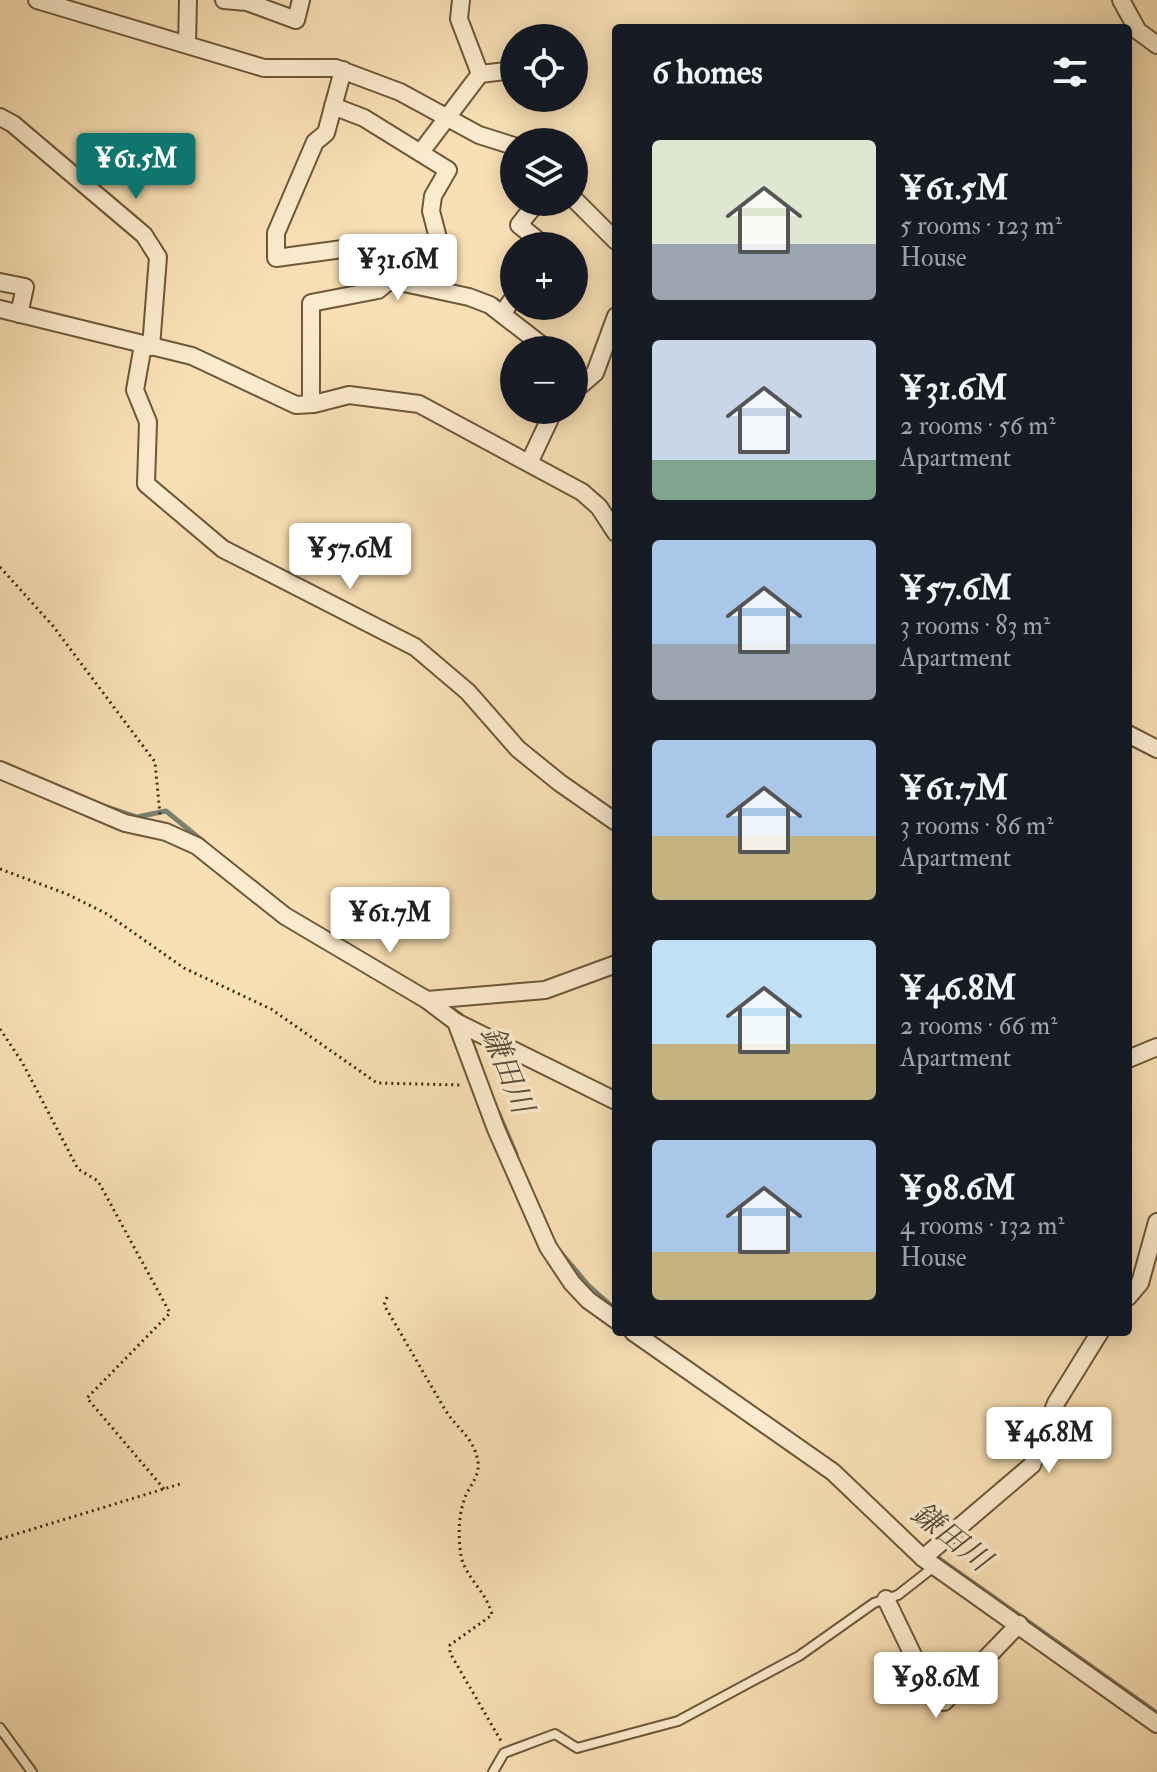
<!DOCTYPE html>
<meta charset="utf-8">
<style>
:root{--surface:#171b24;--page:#242831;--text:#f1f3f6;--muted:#9ea1a6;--accent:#0f766e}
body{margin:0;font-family:"IM FELL Double Pica","Noto Serif JP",serif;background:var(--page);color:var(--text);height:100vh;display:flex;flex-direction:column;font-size:30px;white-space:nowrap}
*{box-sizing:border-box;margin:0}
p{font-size:26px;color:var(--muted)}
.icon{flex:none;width:44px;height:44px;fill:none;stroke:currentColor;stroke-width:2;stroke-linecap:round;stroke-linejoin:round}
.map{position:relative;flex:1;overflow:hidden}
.sheet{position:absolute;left:612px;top:24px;width:520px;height:1312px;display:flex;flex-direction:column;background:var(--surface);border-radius:8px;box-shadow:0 4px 20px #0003}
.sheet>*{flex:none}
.buttons{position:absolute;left:500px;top:24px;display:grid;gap:16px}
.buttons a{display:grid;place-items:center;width:88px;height:88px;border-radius:50%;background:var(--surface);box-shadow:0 4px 20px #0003;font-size:40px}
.price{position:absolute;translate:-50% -68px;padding:0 18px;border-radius:8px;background:#fff;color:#222;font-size:26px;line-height:52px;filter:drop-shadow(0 2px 4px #0008)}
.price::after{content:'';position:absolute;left:50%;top:48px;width:24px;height:18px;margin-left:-12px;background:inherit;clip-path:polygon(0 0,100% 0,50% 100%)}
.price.on{background:var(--accent);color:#fff}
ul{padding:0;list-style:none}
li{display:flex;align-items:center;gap:24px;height:200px;padding:0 40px}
li span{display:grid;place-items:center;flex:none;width:224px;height:160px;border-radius:8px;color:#555}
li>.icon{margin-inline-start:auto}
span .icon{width:96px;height:96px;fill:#fffc;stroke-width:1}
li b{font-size:34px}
h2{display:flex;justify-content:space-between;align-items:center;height:96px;padding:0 40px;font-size:34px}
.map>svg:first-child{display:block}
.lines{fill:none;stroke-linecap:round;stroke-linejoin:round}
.stream{stroke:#798172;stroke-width:5}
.service-casing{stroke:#6e573a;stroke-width:12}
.minor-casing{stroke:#6e573a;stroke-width:20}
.path{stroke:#402911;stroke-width:3;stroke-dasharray:2 4;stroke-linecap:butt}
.service{stroke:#fbebce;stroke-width:8}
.minor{stroke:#fbebce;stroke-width:16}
.labels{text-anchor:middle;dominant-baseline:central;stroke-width:7;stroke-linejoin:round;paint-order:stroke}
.water-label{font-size:30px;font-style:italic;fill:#584e3a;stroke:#fbebce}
</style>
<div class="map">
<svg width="1157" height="1772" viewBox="0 0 1157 1772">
<rect width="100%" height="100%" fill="#f9e0b4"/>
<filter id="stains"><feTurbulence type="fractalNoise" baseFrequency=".0025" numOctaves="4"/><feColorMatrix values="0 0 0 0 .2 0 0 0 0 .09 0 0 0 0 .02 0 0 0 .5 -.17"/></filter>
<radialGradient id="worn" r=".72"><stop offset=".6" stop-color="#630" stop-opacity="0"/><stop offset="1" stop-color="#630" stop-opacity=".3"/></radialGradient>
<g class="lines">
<g class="stream">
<path d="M107 807 137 817 166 811 204 842"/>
<path d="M444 1003 461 1015 463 1020"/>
<path d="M471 1040 480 1065"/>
<path d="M498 1112 516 1154"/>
<path d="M562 1254 588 1285 616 1310"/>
<path d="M931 1553 1157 1713"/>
</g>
<g class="service-casing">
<g id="service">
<path d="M0 1728 32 1772"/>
<path d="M493 1772 504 1753 555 1734 577 1748 678 1721 799 1656 874 1603 898 1595 935 1566"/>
</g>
</g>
<g class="minor-casing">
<g id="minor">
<path d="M37 0 264 68H336L400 92 479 135 514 146"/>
<path d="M224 0 247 2 296 20 301 0"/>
<path d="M1121 0 1138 31 1157 45"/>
<path d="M187 44 188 0"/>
<path d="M343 70 326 133 315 142 276 233V258L380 244 387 283"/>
<path d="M480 74 514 70"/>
<path d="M333 106 364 118 448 170 433 196 431 211 438 238V290"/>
<path d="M0 117 13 124 144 235 158 257 151 347"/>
<path d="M421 152 480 74 459 19 461 0"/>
<path d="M574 199 616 241"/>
<path d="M537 202 519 225 545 246"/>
<path d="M0 282 25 287 19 314"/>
<path d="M0 309 192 356 296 405 314 404 349 395 419 404 582 492 599 507 616 533"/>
<path d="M502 314 514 297"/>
<path d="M143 345 135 390 148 422 146 484 223 549 415 647 468 692 518 749 560 783 616 822"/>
<path d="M574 391 595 373 616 316"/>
<path d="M311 404V303L378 290 390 280 469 297 490 305 548 350"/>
<path d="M529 463 554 410"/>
<path d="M1128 734 1157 749"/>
<path d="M0 770 125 823 166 832 197 846 285 916 427 1000 456 1022 496 1129 548 1247 572 1283 588 1300 616 1320"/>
<path d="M427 1000 545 990 616 964"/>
<path d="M456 1022 616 1101"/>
<path d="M1128 1059 1157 1047"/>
<path d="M1128 1297 1140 1283 1157 1222"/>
<path d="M633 1332 833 1472 923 1558 1157 1724"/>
<path d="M923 1558 1032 1465 1056 1403 1100 1332"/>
<path d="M886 1599 923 1676 944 1702 1019 1624"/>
</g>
</g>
<g class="path">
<path d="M0 567 53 626 155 762 160 815"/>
<path d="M0 869 67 894 107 914 184 968 271 1009 377 1083 461 1085"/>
<path d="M0 1029 22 1062 78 1169 98 1181 170 1313 87 1398 164 1489"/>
<path d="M387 1297 384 1305C405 1340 425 1376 446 1411 457 1429 474 1437 478 1462 480 1475 471 1484 466 1495 458 1514 458 1536 461 1556 465 1577 487 1592 492 1615L450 1645V1653L501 1741"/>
<path d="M0 1539 180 1484"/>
</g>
<use href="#service" class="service"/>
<use href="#minor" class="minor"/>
</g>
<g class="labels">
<g class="water-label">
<text transform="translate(507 1070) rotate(68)">鎌田川</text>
<text transform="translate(951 1537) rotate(38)">鎌田川</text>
</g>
</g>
<rect width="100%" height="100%" filter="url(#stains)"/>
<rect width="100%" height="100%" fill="url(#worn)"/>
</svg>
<div class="buttons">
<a><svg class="icon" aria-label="locate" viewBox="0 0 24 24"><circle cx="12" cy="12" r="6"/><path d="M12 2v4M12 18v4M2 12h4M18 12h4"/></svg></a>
<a><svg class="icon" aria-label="layers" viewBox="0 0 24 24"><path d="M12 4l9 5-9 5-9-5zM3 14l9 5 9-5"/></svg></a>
<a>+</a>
<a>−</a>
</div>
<b class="price on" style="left:136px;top:201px">¥61.5M</b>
<b class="price" style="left:398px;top:302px">¥31.6M</b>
<b class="price" style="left:350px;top:591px">¥57.6M</b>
<b class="price" style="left:390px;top:955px">¥61.7M</b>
<b class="price" style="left:1049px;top:1475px">¥46.8M</b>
<b class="price" style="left:936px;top:1720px">¥98.6M</b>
<section class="sheet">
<h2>6 homes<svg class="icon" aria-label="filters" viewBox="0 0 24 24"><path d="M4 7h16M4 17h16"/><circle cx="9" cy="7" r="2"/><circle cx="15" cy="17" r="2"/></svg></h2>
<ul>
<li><span style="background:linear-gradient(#dfe7d0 65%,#9aa5b1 0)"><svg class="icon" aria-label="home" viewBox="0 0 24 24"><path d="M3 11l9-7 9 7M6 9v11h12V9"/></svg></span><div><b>¥61.5M</b><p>5 rooms · 123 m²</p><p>House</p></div></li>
<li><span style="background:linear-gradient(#c9d6e8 75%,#7fa58c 0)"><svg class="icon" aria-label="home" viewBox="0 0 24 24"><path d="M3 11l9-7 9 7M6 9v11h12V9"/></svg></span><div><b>¥31.6M</b><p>2 rooms · 56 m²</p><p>Apartment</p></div></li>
<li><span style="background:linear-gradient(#a9c7e8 65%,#9aa5b1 0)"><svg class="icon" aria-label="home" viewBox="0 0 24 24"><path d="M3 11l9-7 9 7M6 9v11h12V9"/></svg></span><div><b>¥57.6M</b><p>3 rooms · 83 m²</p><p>Apartment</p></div></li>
<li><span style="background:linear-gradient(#a9c7e8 60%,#c2b280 0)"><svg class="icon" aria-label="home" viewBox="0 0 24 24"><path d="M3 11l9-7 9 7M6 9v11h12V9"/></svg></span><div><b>¥61.7M</b><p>3 rooms · 86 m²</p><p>Apartment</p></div></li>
<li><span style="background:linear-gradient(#bfe0f5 65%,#c2b280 0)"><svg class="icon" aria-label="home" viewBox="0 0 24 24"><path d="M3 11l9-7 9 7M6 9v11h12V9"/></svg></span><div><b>¥46.8M</b><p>2 rooms · 66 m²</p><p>Apartment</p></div></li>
<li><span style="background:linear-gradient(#a9c7e8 70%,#c2b280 0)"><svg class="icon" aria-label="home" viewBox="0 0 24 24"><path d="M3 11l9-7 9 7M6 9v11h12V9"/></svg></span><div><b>¥98.6M</b><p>4 rooms · 132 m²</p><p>House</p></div></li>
</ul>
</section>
</div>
